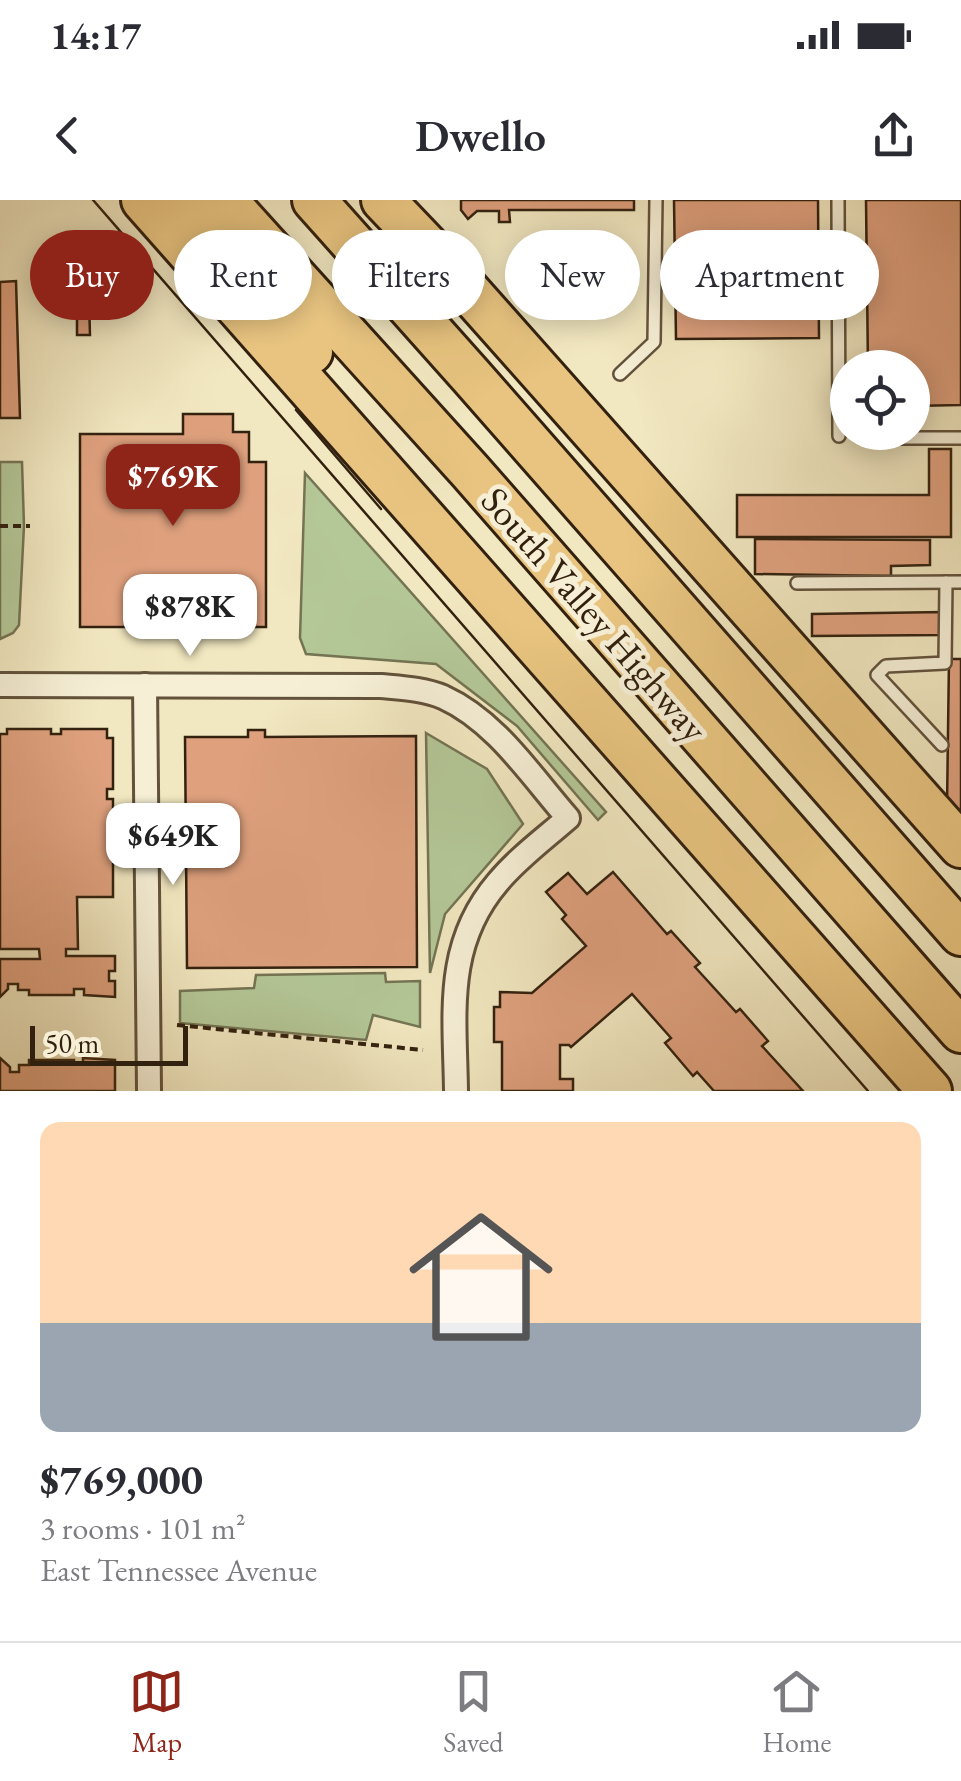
<!DOCTYPE html>
<meta charset="utf-8">
<style>
:root{--surface:#fff;--page:#f2f2f3;--text:#2b2b33;--muted:#7c7c81;--line:#e1e1e2;--accent:#8f2418}
body{margin:0;font-family:"EB Garamond",serif;background:var(--page);color:var(--text);height:100vh;display:flex;flex-direction:column;font-size:38px;white-space:nowrap}
*{box-sizing:border-box;margin:0}
p{font-size:32px;color:var(--muted)}
.icon{flex:none;width:55px;height:55px;fill:none;stroke:currentColor;stroke-width:2;stroke-linecap:round;stroke-linejoin:round}
.map{position:relative;height:891px;overflow:hidden}
.details{display:flex;flex-direction:column;background:var(--surface);flex:1}
.details>*{flex:none}
.banner{position:absolute;left:30px;top:30px;width:902px;height:90px;display:flex;gap:20px}
.fabs{position:absolute;left:830px;top:150px;display:grid;gap:20px}
.fabs a{display:grid;place-items:center;width:100px;height:100px;border-radius:50%;background:var(--surface);box-shadow:0 5px 25px #0003;font-size:50px}
.scale{position:absolute;left:30px;bottom:25px;width:158px;box-sizing:border-box;padding-left:10px;border:5px solid #33210f;border-top:0;font-size:28px;line-height:35px;white-space:nowrap;color:#33210f;-webkit-text-stroke:8px #f6efd6;paint-order:stroke}
.price{position:absolute;translate:-50% -85px;padding:0 22px;border-radius:20px;background:#fff;color:#222;font-size:32px;line-height:65px;filter:drop-shadow(0 2px 5px #0008)}
.price::after{content:'';position:absolute;left:50%;top:60px;width:30px;height:22px;margin-left:-15px;background:inherit;clip-path:polygon(0 0,100% 0,50% 100%)}
.price.active{background:var(--accent);color:#fff}
ul{padding:0;list-style:none}
li{display:grid;align-content:center;gap:20px;height:530px;padding:0 40px}
li+li{border-top:2px solid var(--line)}
li span{display:grid;place-items:center;height:310px;border-radius:20px;color:#555}
li>.icon{margin-inline-start:auto}
span .icon{width:180px;height:180px;fill:#fffc;stroke-width:1}
li b{font-size:42px}
.chip{padding:0 35px;border-radius:45px;background:var(--surface);box-shadow:0 5px 25px #0003;font-size:35px;line-height:90px}
.chip.active{background:var(--accent);color:#fff}
.status{display:flex;justify-content:space-between;align-items:center;height:70px;padding:0 50px;background:var(--surface);direction:ltr}
.status svg{height:28px;fill:currentColor}
header{display:flex;justify-content:space-between;align-items:center;height:130px;padding:0 40px;background:var(--surface);font-size:45px;font-weight:600}
.tab-bar{display:flex;justify-content:space-around;align-items:center;height:140px;border-top:2px solid var(--line);background:var(--surface);font-size:28px;color:var(--muted)}
.tab-bar a{display:grid;justify-items:center;gap:5px}
.tab-bar .active{color:var(--accent)}
.map>svg:first-child{display:block}
.green{fill:#b4c797;stroke:#747453;stroke-width:2.5}
.building{fill:#dea07d;stroke:#33210f;stroke-width:2.5}
.lines{fill:none;stroke-linecap:round;stroke-linejoin:round}
.lane-casing{stroke:#62523b;stroke-width:16}
.street-casing{stroke:#62523b;stroke-width:28}
.highway-casing{stroke:#33210f;stroke-width:48}
.path{stroke:#33210f;stroke-width:4;stroke-dasharray:8 5;stroke-linecap:butt}
.lane{stroke:#f6efd6;stroke-width:11}
.street{stroke:#f6efd6;stroke-width:22}
.highway{stroke:#e8c480;stroke-width:42}
.tram{stroke:#33210f;stroke-width:2.5}
.labels{text-anchor:middle;dominant-baseline:central;stroke-width:10;stroke-linejoin:round;paint-order:stroke}
.street-label{font-size:38px;fill:#33210f;stroke:#f6efd6}
</style>
<div class="status"><b>14:17</b><svg viewBox="0 0 49 12"><path d="M0 12V9h3v3zM5 12V6h3v6zM10 12V3h3v9zM15 12V0h3v12zM26 1h20v11H26zM47 4h2v5h-2z"/></svg></div>
<header><svg class="icon" aria-label="back" viewBox="0 0 24 24"><path d="M15 5l-7 7 7 7"/></svg>Dwello<svg class="icon" aria-label="share" viewBox="0 0 24 24"><path d="M12 15V3M7 8l5-5 5 5M5 13v7h14v-7"/></svg></header>
<div class="map">
<svg width="961" height="891" viewBox="0 0 961 891">
<rect width="100%" height="100%" fill="#f1e7c0"/>
<filter id="stains"><feTurbulence type="fractalNoise" baseFrequency=".002" numOctaves="4"/><feColorMatrix values="0 0 0 0 .2 0 0 0 0 .09 0 0 0 0 .02 0 0 0 .5 -.17"/></filter>
<radialGradient id="worn" r=".72"><stop offset=".6" stop-color="#630" stop-opacity="0"/><stop offset="1" stop-color="#630" stop-opacity=".3"/></radialGradient>
<g class="green">
<path d="M0 262H22L24 326 19 425 13 433 0 439Z"/>
<path d="M305 273 606 612 598 620 517 526 436 464 306 454 300 438Z"/>
<path d="M426 533 487 569 523 624 445 714 430 773Z"/>
<path d="M385 773 386 782 420 781V827L373 815 366 840 180 823V791L254 788 256 775Z"/>
</g>
<g class="building">
<path d="M461 0H634V10H509L510 22H499V11H477L468 19 461 10Z"/>
<path d="M674 0H818L819 138 676 139Z"/>
<path d="M866 0H961V205L912 206V168H868Z"/>
<path d="M16 81 20 218H0V82Z"/>
<path d="M77 100H89L90 135H77Z"/>
<path d="M183 214H233V232H249V262H266V427H80V234H183Z"/>
<path d="M929 249H951V337H737V295H929Z"/>
<path d="M755 339 930 340V365L891 366V376L755 374Z"/>
<path d="M943 412V435L812 436V414Z"/>
<path d="M949 459H961V623L947 606Z"/>
<path d="M7 529H51V534H61V529H107V538H113V589H107V599H113V697H77L78 749H66V756H115V771H109V781H115V797L84 795V789H74V795H29V790H18V784H8V789L0 797V759H40L39 749H0V534H7Z"/>
<path d="M248 530H265V537L416 536 417 767 187 768 185 537H248Z"/>
<path d="M613 672 667 734 671 731 700 763 695 767 736 812 740 809 768 841 762 846 803 891H714L697 872 693 876 665 843 671 838 632 794 571 847 569 845H560V879H573V891H502V842H494V807H500V792L532 793 586 746 562 719 566 715 546 692 568 673 587 694Z"/>
<path d="M0 858 10 867V872H19V865H29V860H74V864H83V858L115 860V891H0Z"/>
</g>
<g class="lines">
<g class="lane-casing">
<g id="lane">
<path d="M838 0 839 236"/>
<path d="M620 174 654 142 656 0"/>
<path d="M901 238H961"/>
<path d="M797 383 961 382"/>
<path d="M942 545 877 475 886 466 945 463 946 382"/>
</g>
</g>
<g class="street-casing">
<g id="street">
<path d="M0 485 381 486C402 488 424 489 443 497 496 521 531 576 568 618 544 639 518 658 498 682 444 745 455 814 456 891"/>
<path d="M145 485 149 891"/>
</g>
</g>
<g class="highway-casing">
<g id="highway">
<path d="M143 0 930 891"/>
<path d="M189 0 254 77 311 152"/>
<path d="M225 0 470 271 961 831"/>
<path d="M314 0 471 176 961 734"/>
<path d="M383 0 447 67 961 646"/>
</g>
</g>
<g class="path">
<path d="M0 326H30"/>
<path d="M177 825 423 850"/>
</g>
<use href="#lane" class="lane"/>
<use href="#street" class="street"/>
<use href="#highway" class="highway"/>
<g class="tram">
<path d="M93 0 868 891"/>
<path d="M296 210 381 309"/>
</g>
</g>
<g class="labels">
<g class="street-label">
<text transform="translate(595 414) rotate(49)">South Valley Highway</text>
</g>
</g>
<rect width="100%" height="100%" filter="url(#stains)"/>
<rect width="100%" height="100%" fill="url(#worn)"/>
</svg>
<div class="fabs">
<a><svg class="icon" aria-label="locate" viewBox="0 0 24 24"><circle cx="12" cy="12" r="6"/><path d="M12 2v4M12 18v4M2 12h4M18 12h4"/></svg></a>
</div>
<div class="scale">50 m</div>
<b class="price active" style="left:173px;top:329px">$769K</b>
<b class="price" style="left:190px;top:459px">$878K</b>
<b class="price" style="left:173px;top:688px">$649K</b>
<div class="banner">
<a class="chip active">Buy</a>
<a class="chip">Rent</a>
<a class="chip">Filters</a>
<a class="chip">New</a>
<a class="chip">Apartment</a>
</div>
</div>
<section class="details">
<ul>
<li><span style="background:linear-gradient(#ffd9b3 65%,#9aa5b1 0)"><svg class="icon" aria-label="home" viewBox="0 0 24 24"><path d="M3 11l9-7 9 7M6 9v11h12V9"/></svg></span><div><b>$769,000</b><p>3 rooms · 101 m²</p><p>East Tennessee Avenue</p></div></li>
</ul>
</section>
<nav class="tab-bar">
<a class="active"><svg class="icon" aria-label="map" viewBox="0 0 24 24"><path d="M3 6l6-2 6 2 6-2v14l-6 2-6-2-6 2zM9 4v14M15 6v14"/></svg>Map</a>
<a><svg class="icon" aria-label="saved" viewBox="0 0 24 24"><path d="M7 4h10v16l-5-4-5 4z"/></svg>Saved</a>
<a><svg class="icon" aria-label="home" viewBox="0 0 24 24"><path d="M3 11l9-7 9 7M6 9v11h12V9"/></svg>Home</a>
</nav>
